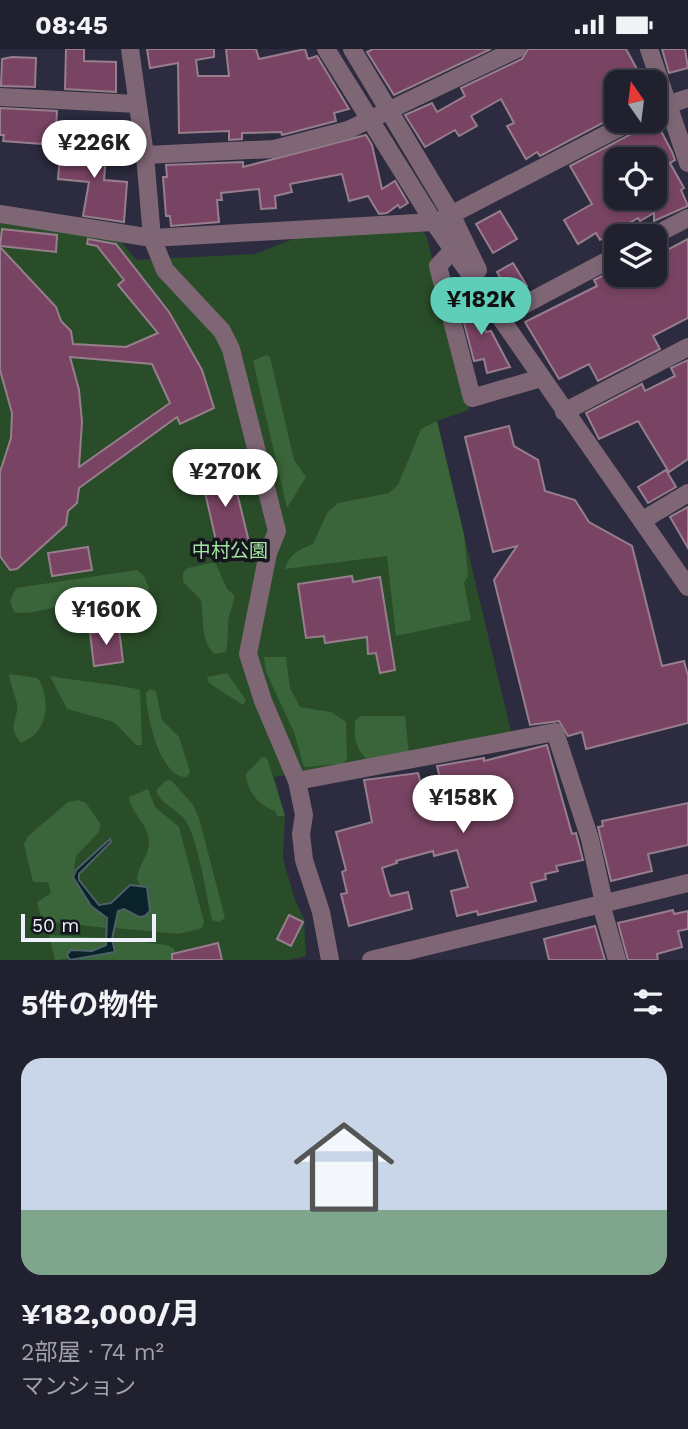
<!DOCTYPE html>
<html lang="ja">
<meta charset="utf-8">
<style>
:root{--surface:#21202f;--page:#2d2d3b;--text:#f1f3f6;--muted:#a2a3aa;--line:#3e3e4b;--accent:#5eceb8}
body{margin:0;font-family:"Work Sans","Noto Sans JP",sans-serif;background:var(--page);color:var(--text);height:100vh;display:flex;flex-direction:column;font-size:26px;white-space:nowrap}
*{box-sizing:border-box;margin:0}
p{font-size:23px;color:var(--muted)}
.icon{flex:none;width:38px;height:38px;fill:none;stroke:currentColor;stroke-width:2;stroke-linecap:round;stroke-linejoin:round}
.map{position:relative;height:911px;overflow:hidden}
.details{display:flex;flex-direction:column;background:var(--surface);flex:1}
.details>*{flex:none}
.needle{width:46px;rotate:346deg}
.controls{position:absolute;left:604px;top:21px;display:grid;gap:14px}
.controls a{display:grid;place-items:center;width:63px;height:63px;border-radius:14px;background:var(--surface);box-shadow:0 4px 10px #0003,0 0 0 2px var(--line);font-size:35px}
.scale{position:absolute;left:21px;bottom:18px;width:135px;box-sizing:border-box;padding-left:7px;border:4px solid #efeffd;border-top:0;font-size:19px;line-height:24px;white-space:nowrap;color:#efeffd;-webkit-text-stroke:5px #15151e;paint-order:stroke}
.price{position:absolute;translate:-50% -60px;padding:0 16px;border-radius:24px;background:#fff;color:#222;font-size:23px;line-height:46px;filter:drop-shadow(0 2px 4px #0008)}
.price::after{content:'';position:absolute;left:50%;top:42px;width:21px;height:16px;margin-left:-10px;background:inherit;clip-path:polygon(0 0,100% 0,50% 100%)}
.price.current{background:var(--accent);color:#111}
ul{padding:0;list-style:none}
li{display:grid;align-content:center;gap:14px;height:371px;padding:0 21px}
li+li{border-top:2px solid var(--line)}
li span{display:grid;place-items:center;height:217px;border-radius:21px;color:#555}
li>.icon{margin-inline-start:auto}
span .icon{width:126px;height:126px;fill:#fffc;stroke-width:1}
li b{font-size:30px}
h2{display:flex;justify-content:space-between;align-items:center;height:84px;padding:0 21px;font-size:30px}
.status{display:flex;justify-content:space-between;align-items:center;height:49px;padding:0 35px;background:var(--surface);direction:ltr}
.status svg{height:19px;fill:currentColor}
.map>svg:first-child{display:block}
.green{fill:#2a4d29}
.forest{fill:#3a6439}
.water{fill:#0a222a;stroke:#4f6069;stroke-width:2}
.building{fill:#794463;stroke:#977e8c;stroke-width:2;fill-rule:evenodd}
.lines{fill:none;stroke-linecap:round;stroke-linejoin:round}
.minor{stroke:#7e6675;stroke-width:18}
.labels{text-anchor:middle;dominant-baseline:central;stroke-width:7;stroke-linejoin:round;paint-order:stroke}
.park-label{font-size:19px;fill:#a4e4a1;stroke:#15151e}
</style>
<div class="status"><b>08:45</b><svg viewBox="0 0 49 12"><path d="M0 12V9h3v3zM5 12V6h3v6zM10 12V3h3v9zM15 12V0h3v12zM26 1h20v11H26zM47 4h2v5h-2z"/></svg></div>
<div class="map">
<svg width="688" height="911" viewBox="0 0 688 911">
<rect width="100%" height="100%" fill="#2c2b3f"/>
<path class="green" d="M0 173 120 191 136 211 255 205 296 189 422 181 427 188 469 361 437 372 511 683 433 702 274 728 285 767 283 810 295 851 304 870 306 907 289 911H0Z"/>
<g class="forest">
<path d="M266 306 270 308 294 411 306 428 287 459 253 312Z"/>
<path d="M437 372 464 486 468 527 464 534 471 571 396 587 387 507 285 520C289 505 300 500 313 495L327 464 338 454 389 444 398 436 421 380Z"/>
<path d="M215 513 227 540 234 546C235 556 228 564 228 574 228 584 228 593 226 603L214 605C200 591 204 568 201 551L183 533V524L188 519Z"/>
<path d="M137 521 144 527 149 539 137 562V572L126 580 118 574 93 575C67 543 53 564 21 564L14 563 10 552 16 539Z"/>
<path d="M264 608H286L290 639 300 658 331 663 346 673 347 710 342 715 304 718 294 683 266 623Z"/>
<path d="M227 624 246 651 243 656 209 634 207 628Z"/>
<path d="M9 625 38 629C51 652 49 683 21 694 6 677 19 670 17 655 15 645 10 635 9 625Z"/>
<path d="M50 627C64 630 135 638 140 641L142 696H136L114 673 67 660Z"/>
<path d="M150 640 156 642 162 671 179 688 190 723 187 728C160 730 146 665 146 644Z"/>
<path d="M361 667H405L409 705 368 711C355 700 354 689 355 672Z"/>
<path d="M262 708 267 709 285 767H277L275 762C260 758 246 741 246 725Z"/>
<path d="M171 731 193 756 199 769 225 869 219 873 212 871C206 845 199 796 187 774 179 760 162 757 156 742L165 732Z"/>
<path d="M148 740 155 758 179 778 204 873 202 879 179 885 115 879 118 862 124 860 147 838 140 836 137 830C138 816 149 807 149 793 149 775 131 765 129 748Z"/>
<path d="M78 751 86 754 101 776 98 784 76 807 73 828 97 862 104 864 107 879 42 872 37 853 51 844 48 833H33L24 795 28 787 68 753Z"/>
<path d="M49 886 106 889V896C95 904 65 911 55 911Z"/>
<path d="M112 890 167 896 174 900 176 911H79L115 896Z"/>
</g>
<path class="water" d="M110 790 111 793 79 825V831L99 856 111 854 130 836 147 838 150 862 145 867 139 868 124 860 118 862 112 890 115 903 70 911 67 906 71 901 92 902 106 896 107 869 91 857 73 828 76 821Z"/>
<g class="building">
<path d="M66 0H84V12L116 13V43L65 40Z"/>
<path d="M147 0H214V8L196 11 198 27H229L226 0H256L259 10 305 0 308 10 317 7 349 60 334 64 336 72 282 86 281 83 242 84V90L229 91V82L179 84 178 14 150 19Z"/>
<path d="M373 0H491L394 46 367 3Z"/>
<path d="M528 0H626L644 33H616V67L540 107 537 103 526 110 507 77 514 74 501 50 471 67 477 77 459 87 455 81 425 98 405 66 432 54 437 63 465 47 461 39 522 10Z"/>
<path d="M662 0H685L688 19 669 24Z"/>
<path d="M12 8 36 9 35 38 1 37 2 10Z"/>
<path d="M0 59 57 62 55 96 3 92 4 86H0Z"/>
<path d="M643 72H649L656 82 660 80 672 103 675 111 670 114 684 139 681 141 688 157 654 172V164L640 172 638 169 600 191 596 184 578 195 564 171 592 155 570 117 637 82ZM616 110H654V149H616Z"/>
<path d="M366 86 372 96 382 140 395 132 408 154 400 159 398 156 387 164 379 165 368 147 349 152 342 125 290 135 292 143 275 147 276 159 261 160 259 140 221 144 222 151H217L219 173 171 177 170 167H166L163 128H167L166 116 243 113V118Z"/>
<path d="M61 93 107 96 104 131 127 133 124 173 83 167 89 133 58 130Z"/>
<path d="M500 162 517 190 493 204 476 175Z"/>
<path d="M2 180 57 186 56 203 0 197Z"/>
<path d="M88 190 116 195 169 263 202 321 214 359 180 375 177 368 79 439 77 454 68 462 66 476 17 520 10 521 0 507V423L11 389 12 364 0 321V198L56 258 61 272 71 282 73 295 126 298 158 284 118 236 124 231 97 197 87 195ZM70 308 152 315 170 354 79 418 82 373 79 341Z"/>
<path d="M688 190V269L653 287 660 300 598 332 589 315 559 330 525 273 597 237 594 231 616 220V226H654V208Z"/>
<path d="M513 214 527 237 510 246 497 223Z"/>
<path d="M469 244 481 266 486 283 491 282 510 318 487 324 484 310 474 312 457 247Z"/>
<path d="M688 311V410L669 423 638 372 599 390 586 364 642 335 645 342 675 327 671 319Z"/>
<path d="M509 377 514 397 538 411 545 442 575 451 589 473 632 497 662 617 684 612 688 627V674L586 700 582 683 568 687 559 672 530 676 494 531 517 497 493 503 465 388Z"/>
<path d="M231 419 249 493 218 500 201 426Z"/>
<path d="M666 421 676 438 648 454 638 438Z"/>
<path d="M688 458V499L670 468Z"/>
<path d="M88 498 92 521 52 527 48 504Z"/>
<path d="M352 527 353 533 380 528 395 621 380 624 376 604 368 605 367 588 325 594 324 587 306 589 298 535Z"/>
<path d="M119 580 123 613 94 617 90 584Z"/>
<path d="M547 696 572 785 576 784 583 811 556 817 558 822 545 825 546 830 531 834 536 852 478 866 477 862 457 867 451 842 468 838 457 801 434 807 433 802 396 812 397 814 382 819 389 844 391 847 408 843 412 860 349 877 341 845 347 844 342 823 346 821 336 783 372 773 364 731 418 724 429 762 455 754 450 727 440 729 437 717 484 709V712Z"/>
<path d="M688 754V796L648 805 652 822 611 832 598 778 603 777 602 772Z"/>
<path d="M673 861 674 865 688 862V880L678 882 682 898 657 905 658 911H628L618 874Z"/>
<path d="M289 866 303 873 291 897 277 890Z"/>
<path d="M595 877 605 911H549L544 890Z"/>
<path d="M218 894 222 911H172V905Z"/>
</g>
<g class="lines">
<g class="minor">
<path d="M130 0 145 106 152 189 165 221 222 282 231 300 277 482 268 504 248 605 263 652 297 732 304 766 301 785 304 811 321 863 330 911"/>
<path d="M326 0 435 175 688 538"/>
<path d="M352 0 451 165 478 221"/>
<path d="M649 0 688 114"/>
<path d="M0 48 137 55"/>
<path d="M654 60 688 49"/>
<path d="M145 106 274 100 348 81 517 0"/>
<path d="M0 165 152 189 433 173"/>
<path d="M441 171 632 72"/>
<path d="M653 187 688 169"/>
<path d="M453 201 438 217 472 349 541 329"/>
<path d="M497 259 501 268 616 207"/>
<path d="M564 363 688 298"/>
<path d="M643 471 688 444"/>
<path d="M297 732 555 683 590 790 604 854"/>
<path d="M601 855 617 911"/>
<path d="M371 911 688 834"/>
</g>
</g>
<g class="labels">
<g class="park-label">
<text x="230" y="501">中村公園</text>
</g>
</g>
</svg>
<div class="controls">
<a><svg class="needle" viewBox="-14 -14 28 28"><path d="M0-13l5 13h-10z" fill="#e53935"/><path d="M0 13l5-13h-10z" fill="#a2a3aa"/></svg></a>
<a><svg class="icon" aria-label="locate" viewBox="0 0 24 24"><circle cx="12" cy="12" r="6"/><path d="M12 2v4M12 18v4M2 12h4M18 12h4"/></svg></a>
<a><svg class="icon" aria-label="layers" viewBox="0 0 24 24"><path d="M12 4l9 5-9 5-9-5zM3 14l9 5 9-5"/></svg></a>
</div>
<div class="scale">50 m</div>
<b class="price" style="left:94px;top:131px">¥226K</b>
<b class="price current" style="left:481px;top:288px">¥182K</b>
<b class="price" style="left:225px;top:460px">¥270K</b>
<b class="price" style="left:106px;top:598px">¥160K</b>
<b class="price" style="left:463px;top:786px">¥158K</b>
</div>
<section class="details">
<h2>5件の物件<svg class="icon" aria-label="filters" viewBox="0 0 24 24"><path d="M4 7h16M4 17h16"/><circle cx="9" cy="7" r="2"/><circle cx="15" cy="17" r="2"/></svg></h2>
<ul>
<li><span style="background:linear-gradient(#c9d6e8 70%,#7fa58c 0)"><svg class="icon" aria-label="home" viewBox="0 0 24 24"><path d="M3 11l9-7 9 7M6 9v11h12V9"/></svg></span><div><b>¥182,000/月</b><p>2部屋 · 74 m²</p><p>マンション</p></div></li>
</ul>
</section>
